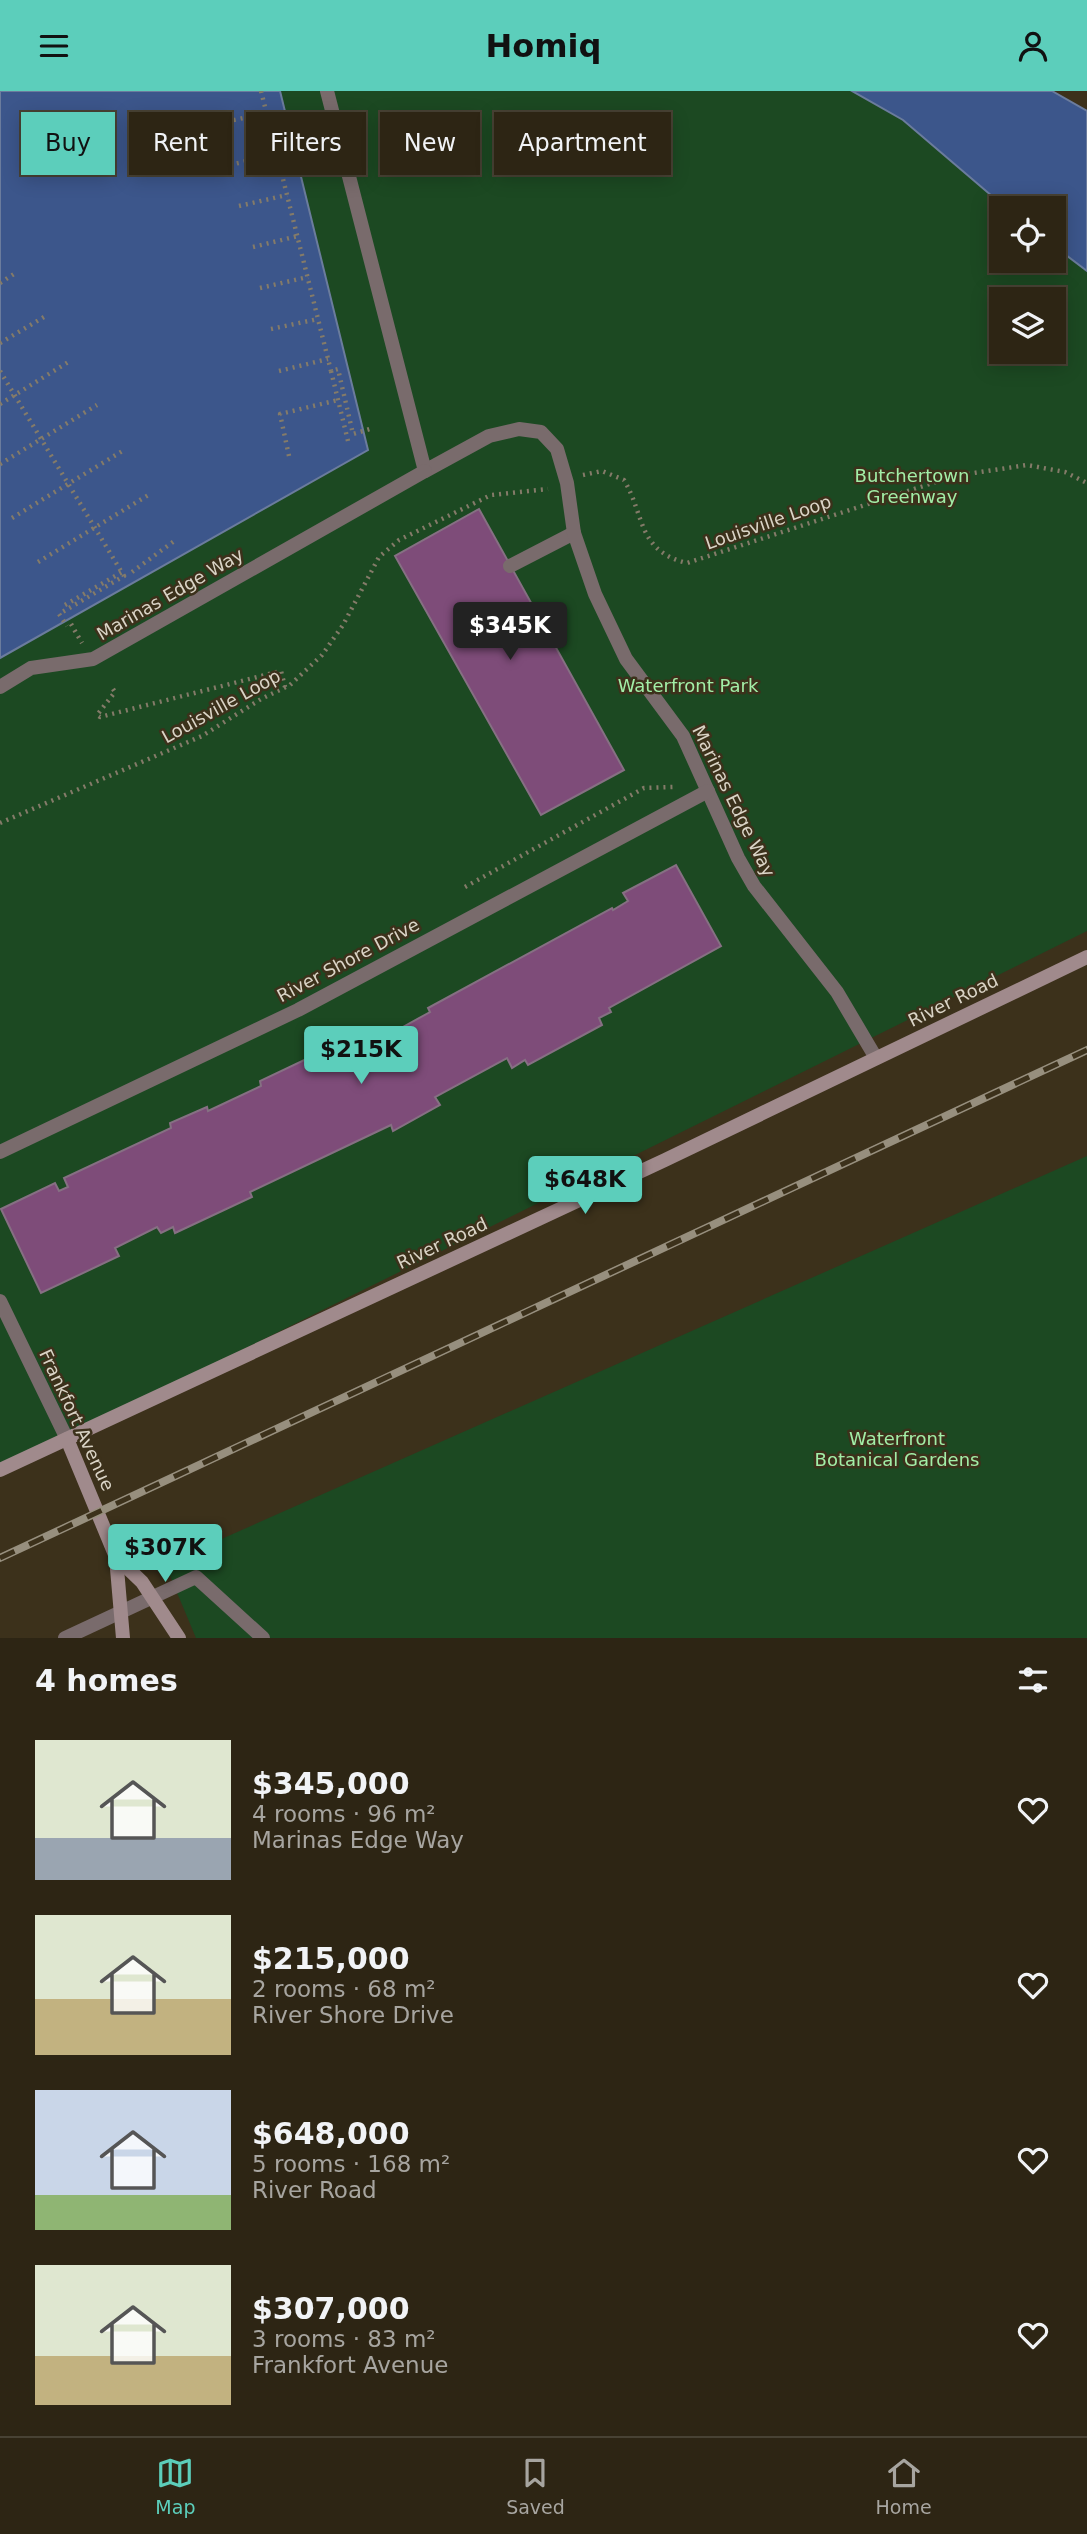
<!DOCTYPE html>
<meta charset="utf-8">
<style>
:root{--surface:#2d2514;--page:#393122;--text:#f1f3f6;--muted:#a7a5a0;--line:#484234;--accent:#5ccebb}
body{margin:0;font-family:"DejaVu Sans",sans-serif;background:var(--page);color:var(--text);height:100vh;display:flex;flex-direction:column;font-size:26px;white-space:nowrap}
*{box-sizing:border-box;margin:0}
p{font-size:23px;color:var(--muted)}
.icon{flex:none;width:38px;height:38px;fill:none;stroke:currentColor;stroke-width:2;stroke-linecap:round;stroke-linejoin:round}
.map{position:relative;height:1547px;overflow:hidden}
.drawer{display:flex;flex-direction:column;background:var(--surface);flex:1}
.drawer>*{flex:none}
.guide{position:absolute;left:21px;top:21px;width:700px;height:63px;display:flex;gap:14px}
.tools{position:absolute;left:989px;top:105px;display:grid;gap:14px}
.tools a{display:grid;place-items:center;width:77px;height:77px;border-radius:0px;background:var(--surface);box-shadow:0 4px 18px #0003,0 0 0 2px var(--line);font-size:35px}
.price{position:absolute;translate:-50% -60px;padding:0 16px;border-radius:7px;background:var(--accent);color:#111;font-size:23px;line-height:46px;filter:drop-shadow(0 2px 4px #0008)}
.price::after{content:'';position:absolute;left:50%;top:42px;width:21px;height:16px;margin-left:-10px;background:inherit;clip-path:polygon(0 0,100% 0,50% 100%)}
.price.current{background:#222;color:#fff}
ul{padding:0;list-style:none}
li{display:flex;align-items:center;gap:21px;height:175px;padding:0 35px}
li span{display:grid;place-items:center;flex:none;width:196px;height:140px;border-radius:0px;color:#555}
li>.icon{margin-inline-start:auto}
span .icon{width:84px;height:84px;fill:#fffc;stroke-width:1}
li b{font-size:30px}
h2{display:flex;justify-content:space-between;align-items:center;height:84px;padding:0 35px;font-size:30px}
.chip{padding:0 24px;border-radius:0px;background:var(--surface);box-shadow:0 4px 18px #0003,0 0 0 2px var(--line);font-size:24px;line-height:63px}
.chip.current{background:var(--accent);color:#111}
header{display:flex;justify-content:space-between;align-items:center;height:91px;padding:0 35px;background:var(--accent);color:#111;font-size:32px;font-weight:600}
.tab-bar{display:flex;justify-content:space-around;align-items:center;height:98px;border-top:2px solid var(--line);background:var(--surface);font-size:19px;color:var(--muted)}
.tab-bar a{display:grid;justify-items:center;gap:4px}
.tab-bar .current{color:var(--accent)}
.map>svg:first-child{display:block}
.green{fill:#1c4922;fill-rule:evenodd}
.water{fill:#3c568b;stroke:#6b7c9d;stroke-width:2}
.building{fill:#7e4c79;stroke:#867083;stroke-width:2}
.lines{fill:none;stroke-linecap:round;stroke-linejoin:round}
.path{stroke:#847b69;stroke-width:4.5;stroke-dasharray:2 5;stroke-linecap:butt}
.lane{stroke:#796b6c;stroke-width:14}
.street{stroke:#796b6c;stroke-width:14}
.secondary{stroke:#a08a8c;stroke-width:14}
.rail-casing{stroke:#978f7e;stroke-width:8}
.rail{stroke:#3c311b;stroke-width:5;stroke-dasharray:16;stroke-linecap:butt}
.labels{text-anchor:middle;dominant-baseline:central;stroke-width:5;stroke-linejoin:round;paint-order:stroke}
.park-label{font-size:18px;fill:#a2eea7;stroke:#3c311b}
.street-label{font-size:18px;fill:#dad4c6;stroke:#3c311b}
</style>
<header><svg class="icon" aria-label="menu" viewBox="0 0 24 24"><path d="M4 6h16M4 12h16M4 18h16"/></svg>Homiq<svg class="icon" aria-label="person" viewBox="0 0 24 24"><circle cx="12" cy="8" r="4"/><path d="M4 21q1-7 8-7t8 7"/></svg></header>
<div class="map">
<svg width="1087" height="1547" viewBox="0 0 1087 1547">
<rect width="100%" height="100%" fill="#3c311b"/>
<g class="green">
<path d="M280 0H852L903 29 1006 117H1001V170H1054V155L1087 180V840L0 1379V567L368 359ZM1001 208H1054V261H1001Z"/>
<path d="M1087 1065V1547H196L165 1473Z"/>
</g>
<g class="water">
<path d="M0 0H280L368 359 0 567Z"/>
<path d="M852 0H1052L1087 20V180L1054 155V117H1006L903 29Z"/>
</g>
<g class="building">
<path d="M479 418 624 679 541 724 395 465Z"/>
<path d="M676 774 721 855 609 917 611 921 599 927 602 934 528 974 525 969 512 977 507 967 435 1006 440 1014 393 1040 391 1034 250 1101 252 1106 175 1142 173 1136 161 1142 157 1136 115 1157 119 1165 41 1202 1 1118 55 1092 59 1100 68 1096 64 1087 171 1037 170 1032 207 1016 208 1020 261 995 260 990 338 953 339 958 352 953 356 962 430 921 428 917 612 817 613 819 628 810 623 802Z"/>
</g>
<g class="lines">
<g class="path">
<path d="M261 0 331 280"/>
<path d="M220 32 267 22"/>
<path d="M230 74 277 63"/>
<path d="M239 115 287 104"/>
<path d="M253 156 298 145"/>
<path d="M0 192 17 181"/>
<path d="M260 197 308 186"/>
<path d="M271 238 318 228"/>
<path d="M0 252 44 226"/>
<path d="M0 280 124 485 59 523 67 535"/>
<path d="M279 280 328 268"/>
<path d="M0 313 70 270"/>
<path d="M348 350 331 280 338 278 353 343 370 338"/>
<path d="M289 365 280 323 338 309"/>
<path d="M0 373 97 314"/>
<path d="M583 384 602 380 624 389C645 424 637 460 687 472L954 385 1027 374 1065 381 1087 392"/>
<path d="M12 427 124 359"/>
<path d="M38 471 150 403"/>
<path d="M132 481 177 448"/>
<path d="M65 514 122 481"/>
<path d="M71 533 82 552"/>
<path d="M113 598 115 601 97 624 100 626 281 580 285 596"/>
<path d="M0 732 202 645 261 608 290 594 322 564 343 534 379 466 399 449 491 404 548 398"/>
<path d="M465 796 644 697 674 696"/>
</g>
<g class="lane">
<path d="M510 475 574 442"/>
<path d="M65 1547 196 1486 263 1547"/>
</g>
<g class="street">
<path d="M327 0 425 380 489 345 519 338 541 341 557 358 567 392 574 442 595 503 626 568 683 645 738 767 754 795 837 901 876 967"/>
<path d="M0 596 31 577 93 568 425 380"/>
<path d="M0 1061 298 919 708 700"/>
<path d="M0 1210 67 1348"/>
</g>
<g class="secondary">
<path d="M67 1348 116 1466 123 1547"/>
<path d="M0 1379 665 1069 1087 866"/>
<path d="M116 1466 142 1491 179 1547"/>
</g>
<g class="rail-casing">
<path id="rail" d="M0 1467 1087 959"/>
</g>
<use href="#rail" class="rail"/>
</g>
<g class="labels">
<g class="park-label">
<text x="912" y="384">Butchertown<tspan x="912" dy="21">Greenway</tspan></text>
<text x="688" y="594">Waterfront Park</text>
<text x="897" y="1347">Waterfront<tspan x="897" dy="21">Botanical Gardens</tspan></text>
</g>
<g class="street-label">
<text transform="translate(768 431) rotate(-19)">Louisville Loop</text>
<text transform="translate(170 503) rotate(-30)">Marinas Edge Way</text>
<text transform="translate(221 615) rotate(-29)">Louisville Loop</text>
<text transform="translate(734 710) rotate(64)">Marinas Edge Way</text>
<text transform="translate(348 869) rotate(-28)">River Shore Drive</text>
<text transform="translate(953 909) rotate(-26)">River Road</text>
<text transform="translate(442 1152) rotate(-25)">River Road</text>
<text transform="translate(77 1329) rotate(65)">Frankfort Avenue</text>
</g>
</g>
</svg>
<div class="tools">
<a><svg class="icon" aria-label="locate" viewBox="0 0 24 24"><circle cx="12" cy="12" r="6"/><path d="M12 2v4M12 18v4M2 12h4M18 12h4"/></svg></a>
<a><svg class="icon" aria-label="layers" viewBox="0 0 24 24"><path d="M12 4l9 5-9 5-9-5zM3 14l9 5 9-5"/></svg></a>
</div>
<b class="price current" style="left:510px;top:571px">$345K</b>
<b class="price" style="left:361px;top:995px">$215K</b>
<b class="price" style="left:585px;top:1125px">$648K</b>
<b class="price" style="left:165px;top:1493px">$307K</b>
<div class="guide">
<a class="chip current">Buy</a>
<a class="chip">Rent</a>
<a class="chip">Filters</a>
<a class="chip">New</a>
<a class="chip">Apartment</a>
</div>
</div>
<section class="drawer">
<h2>4 homes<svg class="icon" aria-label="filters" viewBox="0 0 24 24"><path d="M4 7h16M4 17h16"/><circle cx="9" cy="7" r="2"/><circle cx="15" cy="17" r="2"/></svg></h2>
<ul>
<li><span style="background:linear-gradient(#dfe7d0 70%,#9aa5b1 0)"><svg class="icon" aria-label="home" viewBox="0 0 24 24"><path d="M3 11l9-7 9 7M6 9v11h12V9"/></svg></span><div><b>$345,000</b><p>4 rooms · 96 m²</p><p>Marinas Edge Way</p></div><svg class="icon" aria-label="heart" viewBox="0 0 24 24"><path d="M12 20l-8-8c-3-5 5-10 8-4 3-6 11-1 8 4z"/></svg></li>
<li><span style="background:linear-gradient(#dfe7d0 60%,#c2b280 0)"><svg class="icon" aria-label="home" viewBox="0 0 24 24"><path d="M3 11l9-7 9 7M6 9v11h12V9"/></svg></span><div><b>$215,000</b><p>2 rooms · 68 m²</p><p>River Shore Drive</p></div><svg class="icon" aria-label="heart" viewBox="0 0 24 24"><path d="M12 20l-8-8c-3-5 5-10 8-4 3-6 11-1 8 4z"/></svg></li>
<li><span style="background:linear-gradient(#c9d6e8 75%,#8fb573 0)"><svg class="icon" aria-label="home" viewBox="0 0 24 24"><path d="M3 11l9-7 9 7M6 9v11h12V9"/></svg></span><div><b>$648,000</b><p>5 rooms · 168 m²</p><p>River Road</p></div><svg class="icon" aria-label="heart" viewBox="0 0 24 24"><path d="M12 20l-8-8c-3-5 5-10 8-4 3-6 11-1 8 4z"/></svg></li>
<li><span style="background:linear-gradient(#dfe7d0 65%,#c2b280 0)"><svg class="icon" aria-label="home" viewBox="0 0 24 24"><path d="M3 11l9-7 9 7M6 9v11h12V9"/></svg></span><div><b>$307,000</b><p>3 rooms · 83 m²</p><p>Frankfort Avenue</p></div><svg class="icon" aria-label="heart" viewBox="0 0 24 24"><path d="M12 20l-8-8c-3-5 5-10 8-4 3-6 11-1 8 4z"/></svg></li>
</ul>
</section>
<nav class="tab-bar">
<a class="current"><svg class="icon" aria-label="map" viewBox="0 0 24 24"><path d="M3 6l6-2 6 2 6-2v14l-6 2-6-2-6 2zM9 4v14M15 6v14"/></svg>Map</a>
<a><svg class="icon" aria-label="saved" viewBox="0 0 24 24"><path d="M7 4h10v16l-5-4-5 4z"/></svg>Saved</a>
<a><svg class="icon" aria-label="home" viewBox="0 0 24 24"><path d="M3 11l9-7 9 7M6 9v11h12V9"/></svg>Home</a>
</nav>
